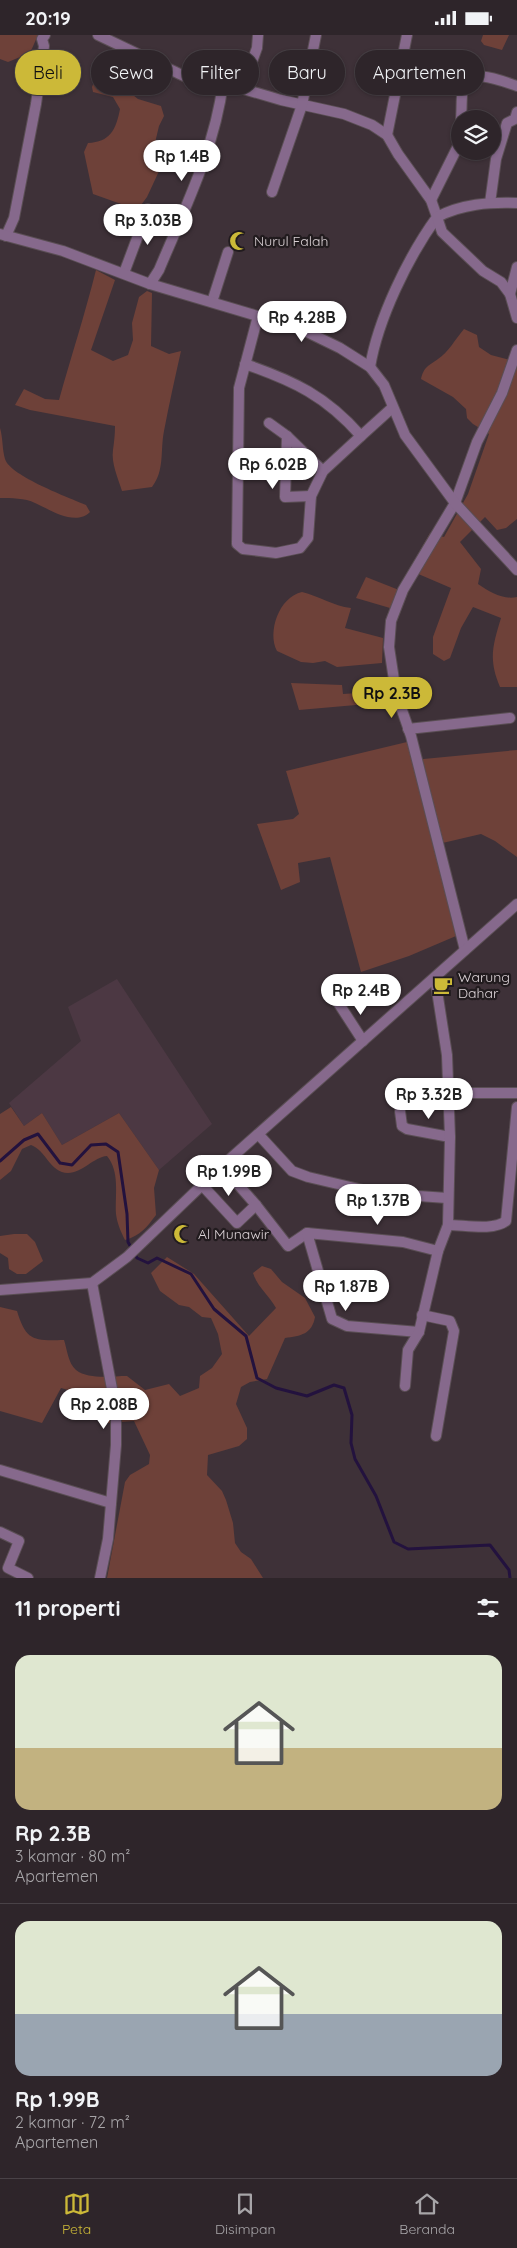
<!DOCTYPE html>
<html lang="id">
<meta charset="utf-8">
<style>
:root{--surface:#2e252a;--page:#3a3136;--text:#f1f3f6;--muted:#a7a5a8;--line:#494247;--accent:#ccb938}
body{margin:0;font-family:Quicksand,sans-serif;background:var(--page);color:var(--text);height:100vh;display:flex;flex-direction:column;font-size:19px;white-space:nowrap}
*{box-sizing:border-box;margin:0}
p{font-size:16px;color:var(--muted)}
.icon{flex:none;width:28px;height:28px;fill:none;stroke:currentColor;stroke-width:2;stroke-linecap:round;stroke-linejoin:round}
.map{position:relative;height:1543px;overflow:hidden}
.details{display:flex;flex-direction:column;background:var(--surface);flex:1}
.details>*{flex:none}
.banner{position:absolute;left:15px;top:15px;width:488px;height:45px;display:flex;gap:10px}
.fabs{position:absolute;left:451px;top:75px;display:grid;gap:10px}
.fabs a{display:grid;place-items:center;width:50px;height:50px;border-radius:50%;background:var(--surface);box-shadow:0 1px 4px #0004,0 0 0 1px var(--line);font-size:25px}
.price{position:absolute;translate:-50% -42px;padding:0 11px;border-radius:18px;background:#fff;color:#222;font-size:16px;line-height:32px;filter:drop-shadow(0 1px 2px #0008)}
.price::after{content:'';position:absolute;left:50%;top:30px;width:15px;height:11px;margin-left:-8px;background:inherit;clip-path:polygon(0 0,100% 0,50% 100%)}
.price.selected{background:var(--accent);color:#111}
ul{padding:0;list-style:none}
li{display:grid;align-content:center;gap:10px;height:265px;padding:0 15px}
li+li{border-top:1px solid var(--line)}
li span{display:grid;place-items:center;height:155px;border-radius:15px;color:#555}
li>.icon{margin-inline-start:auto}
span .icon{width:90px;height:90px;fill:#fffc;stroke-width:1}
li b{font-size:21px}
h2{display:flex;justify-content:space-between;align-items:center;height:60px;padding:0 15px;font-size:21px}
.tag{padding:0 18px;border-radius:22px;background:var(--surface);box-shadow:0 1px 4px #0004,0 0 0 1px var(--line);font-size:18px;line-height:45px}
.tag.selected{background:var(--accent);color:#111}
.status{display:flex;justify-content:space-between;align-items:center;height:35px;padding:0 25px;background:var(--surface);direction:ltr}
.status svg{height:14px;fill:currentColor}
.menu{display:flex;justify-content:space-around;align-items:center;height:70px;border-top:1px solid var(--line);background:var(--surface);font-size:14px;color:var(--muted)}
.menu a{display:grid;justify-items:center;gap:2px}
.menu .selected{color:var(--accent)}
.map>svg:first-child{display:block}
.built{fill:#4c3843}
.green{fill:#6e4139}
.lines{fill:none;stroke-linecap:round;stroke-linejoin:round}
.stream{stroke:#23123e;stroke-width:3}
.minor-casing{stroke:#5a4e54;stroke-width:12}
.tertiary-casing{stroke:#5a4e54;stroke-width:12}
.minor{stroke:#86698c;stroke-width:10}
.tertiary{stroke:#86698c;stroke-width:10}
.labels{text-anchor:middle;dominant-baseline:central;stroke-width:4.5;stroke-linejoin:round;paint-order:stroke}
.poi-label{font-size:14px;fill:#dad1d5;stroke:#211b1e;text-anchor:start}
</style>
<div class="status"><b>20:19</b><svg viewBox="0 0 49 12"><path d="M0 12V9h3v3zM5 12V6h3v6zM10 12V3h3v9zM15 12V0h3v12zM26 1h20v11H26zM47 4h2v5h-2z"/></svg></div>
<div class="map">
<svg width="517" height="1543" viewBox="0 0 517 1543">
<rect width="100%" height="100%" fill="#3e3138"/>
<path class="built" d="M117 944 212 1089 159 1135 119 1078 62 1110 42 1078 24 1091 9 1068 81 1006 68 972Z"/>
<g class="green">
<path d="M0 0H38L30 18 8 27 0 24Z"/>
<path d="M483 0H509L502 15 484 10 481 6Z"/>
<path d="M109 40 125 48 129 57 138 64 161 71 164 81 159 91 154 112 160 134 147 162 141 170 121 169 93 159 84 117 88 108C110 107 116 95 120 74L113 62 93 57 92 52 94 47Z"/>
<path d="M96 235 115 245 91 315 113 326 128 320 133 305 132 288 139 262 147 256 152 258 151 311 169 319 181 316C175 343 169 369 164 396 160 416 165 435 152 452L122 456C118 443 111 428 113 415 114 407 115 400 115 391L30 375 15 370 24 354 45 364 59 365C71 322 85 279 96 235Z"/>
<path d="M464 294 477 300 479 312 491 320 517 327V484L506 493 497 495 485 482 460 507 481 534 478 549C490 557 503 565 517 562V652H500C488 624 493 610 501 583L473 572 461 593 450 623 444 626 433 619V602L451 553 409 535 430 498 444 502 468 459 489 399 473 389 467 383 466 374 453 362 421 344C424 331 429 331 438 324 448 318 456 303 464 294Z"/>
<path d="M0 393C3 403 2 414 5 424 10 441 70 463 86 470L90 477C75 492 49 474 35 468 25 463 11 463 0 463Z"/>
<path d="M366 542 399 555 390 573 356 563Z"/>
<path d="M302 557C319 561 333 571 351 573L345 593 383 603 382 628 337 632 325 626 313 628 301 627 277 616C267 597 279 562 302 557Z"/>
<path d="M291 648 342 650 343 659 388 656 390 667 299 675Z"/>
<path d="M407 707 413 725 517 715V822L495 806 481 799 434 810 456 901 409 921 361 937 330 822 298 828 300 847 281 855 257 789 293 784 299 779 286 736Z"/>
<path d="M11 1072 24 1091 42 1078 62 1110 119 1078 159 1135 154 1153 156 1180C147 1192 140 1201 125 1205 121 1197 117 1188 116 1179 115 1159 120 1137 107 1121 94 1122 82 1138 68 1138 50 1138 46 1115 31 1110L22 1114 11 1136 0 1145V1079Z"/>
<path d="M14 1199H27L35 1207 43 1226 26 1239H17L9 1234 8 1223 0 1218V1201Z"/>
<path d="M167 1222 194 1239 249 1301 276 1273C269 1260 258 1253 253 1238L262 1231 271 1234 282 1247 305 1263 315 1282C312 1299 301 1301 285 1303L267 1344 250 1347 241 1352 236 1369 247 1393V1404L239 1411 208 1420 207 1440 222 1456 226 1465 233 1488 235 1508 241 1517 251 1524 263 1543H107L125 1447 130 1440 149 1429 150 1420 134 1386 108 1388 75 1357 61 1353 42 1388 0 1376V1272L17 1276C26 1306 34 1306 64 1305 67 1314 68 1328 76 1335 89 1345 112 1341 127 1341L145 1355 169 1349 180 1361 199 1353 200 1341 212 1333 222 1319 218 1299 211 1283 202 1282 189 1272 179 1270 160 1256 151 1238Z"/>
</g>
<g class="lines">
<path class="stream" d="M0 1126 24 1105 38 1099 60 1128 72 1130 91 1110 106 1109 118 1117 127 1179 128 1207 137 1223 148 1228 157 1223 191 1239 214 1274 246 1301 257 1343 276 1353 307 1361 334 1350 344 1353 352 1380 351 1408 355 1424 376 1461 394 1507 408 1514 490 1510 509 1535 510 1543"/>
<g class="minor-casing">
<g id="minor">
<path d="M98 0 186 42 223 48 281 65 344 79 372 90 387 100 398 119 431 165 437 182C408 222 378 284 370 332"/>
<path d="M242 54 257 13 258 0"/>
<path d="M461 84C462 74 461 62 463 52 468 31 504 47 517 51"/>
<path d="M387 100 407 0"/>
<path d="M272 157 302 70 316 0"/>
<path d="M431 165 459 109 460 95"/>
<path d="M490 168 496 124 507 88 515 84 517 77"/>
<path d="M517 168C489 167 462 169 437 182L442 197 483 236 501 247 510 259 517 283"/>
<path d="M6 201 14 183 36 69 44 11 42 4 45 0"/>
<path d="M124 238 148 174"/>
<path d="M150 249 159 235C184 175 215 113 223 48"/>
<path d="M510 259 517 232"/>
<path d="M212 267 228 217"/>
<path d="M245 329C294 346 326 361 361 401L323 436 311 461 308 503 300 513 276 518 243 514 237 509 239 353 258 281"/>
<path d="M269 388 287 401 323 436"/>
<path d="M287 401 285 462 311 461"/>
<path d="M361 401 392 373"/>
<path d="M408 694 510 683"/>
<path d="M465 915 411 701 396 658 389 612 391 586 403 555 455 468 477 407 502 358 517 315"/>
<path d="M339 969 363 1006"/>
<path d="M447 1058H517"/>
<path d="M400 1076 402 1091 407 1094 450 1102"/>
<path d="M259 1100 292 1136 308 1142 376 1158 447 1163"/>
<path d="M222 1131 256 1170 288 1211 307 1198"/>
<path d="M202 1150 237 1188 256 1170"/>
<path d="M448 1190C465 1190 493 1196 506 1186L517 1072"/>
<path d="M422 1280 450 1286 454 1296 436 1401"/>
<path d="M419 1297 347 1291 332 1284 307 1198 403 1207 438 1216"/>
<path d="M405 1351 408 1315 419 1297 438 1216 448 1190 450 1102 447 1020 435 943"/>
<path d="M0 1435 111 1468"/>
<path d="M0 1497 19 1506 8 1533 28 1543"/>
</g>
</g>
<g class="tertiary-casing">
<g id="tertiary">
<path d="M0 199 63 216 150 249 301 294 340 313 370 332 384 350 405 400 455 468 517 535"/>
<path d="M92 1248 116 1375V1410L108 1504 100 1543"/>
<path d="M0 1255 92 1248 127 1222 222 1131 517 869"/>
</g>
</g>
<use href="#minor" class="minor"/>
<use href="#tertiary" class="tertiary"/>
</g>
<defs>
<g id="mosque-bare" transform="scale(1.5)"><path d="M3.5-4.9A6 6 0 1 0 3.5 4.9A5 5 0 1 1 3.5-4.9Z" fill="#ccb938" stroke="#211b1e" stroke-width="2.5" paint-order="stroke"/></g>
<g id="cafe-bare" transform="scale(1.5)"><path d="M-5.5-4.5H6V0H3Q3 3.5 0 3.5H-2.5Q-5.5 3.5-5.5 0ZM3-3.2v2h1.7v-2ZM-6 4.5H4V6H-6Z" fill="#ccb938" stroke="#211b1e" stroke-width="2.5" paint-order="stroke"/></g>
</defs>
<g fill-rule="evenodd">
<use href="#mosque-bare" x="239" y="206"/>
<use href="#cafe-bare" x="443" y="950"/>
<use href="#mosque-bare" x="183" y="1199"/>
</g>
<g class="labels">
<g class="poi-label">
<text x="254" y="206">Nurul Falah</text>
<text x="458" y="942">Warung<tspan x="458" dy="16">Dahar</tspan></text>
<text x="198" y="1199">Al Munawir</text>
</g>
</g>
</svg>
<div class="fabs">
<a><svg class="icon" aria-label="layers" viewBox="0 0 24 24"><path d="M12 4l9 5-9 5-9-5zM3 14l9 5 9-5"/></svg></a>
</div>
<b class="price" style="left:182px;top:147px">Rp 1.4B</b>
<b class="price" style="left:148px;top:211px">Rp 3.03B</b>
<b class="price" style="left:302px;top:308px">Rp 4.28B</b>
<b class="price" style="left:273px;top:455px">Rp 6.02B</b>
<b class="price selected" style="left:392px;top:684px">Rp 2.3B</b>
<b class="price" style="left:361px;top:981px">Rp 2.4B</b>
<b class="price" style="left:429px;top:1085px">Rp 3.32B</b>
<b class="price" style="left:229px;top:1162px">Rp 1.99B</b>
<b class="price" style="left:378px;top:1191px">Rp 1.37B</b>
<b class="price" style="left:346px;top:1277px">Rp 1.87B</b>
<b class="price" style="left:104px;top:1395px">Rp 2.08B</b>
<div class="banner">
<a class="tag selected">Beli</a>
<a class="tag">Sewa</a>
<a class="tag">Filter</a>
<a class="tag">Baru</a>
<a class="tag">Apartemen</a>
</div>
</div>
<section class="details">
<h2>11 properti<svg class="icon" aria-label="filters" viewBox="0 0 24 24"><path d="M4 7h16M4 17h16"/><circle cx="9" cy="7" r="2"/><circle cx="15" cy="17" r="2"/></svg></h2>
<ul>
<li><span style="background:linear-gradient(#dfe7d0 60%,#c2b280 0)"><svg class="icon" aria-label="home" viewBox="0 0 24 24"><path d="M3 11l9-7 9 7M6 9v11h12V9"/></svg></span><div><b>Rp 2.3B</b><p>3 kamar · 80 m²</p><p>Apartemen</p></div></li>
<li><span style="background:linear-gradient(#dfe7d0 60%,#9aa5b1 0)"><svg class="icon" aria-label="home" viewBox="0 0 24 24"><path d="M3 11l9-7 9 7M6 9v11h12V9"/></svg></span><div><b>Rp 1.99B</b><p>2 kamar · 72 m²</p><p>Apartemen</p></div></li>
</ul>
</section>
<nav class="menu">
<a class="selected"><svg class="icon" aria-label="map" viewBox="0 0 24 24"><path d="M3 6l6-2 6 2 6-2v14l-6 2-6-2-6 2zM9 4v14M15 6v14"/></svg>Peta</a>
<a><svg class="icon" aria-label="saved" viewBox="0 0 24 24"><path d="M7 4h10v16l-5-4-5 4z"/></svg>Disimpan</a>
<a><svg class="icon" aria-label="home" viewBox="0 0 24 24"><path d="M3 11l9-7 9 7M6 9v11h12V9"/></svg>Beranda</a>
</nav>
